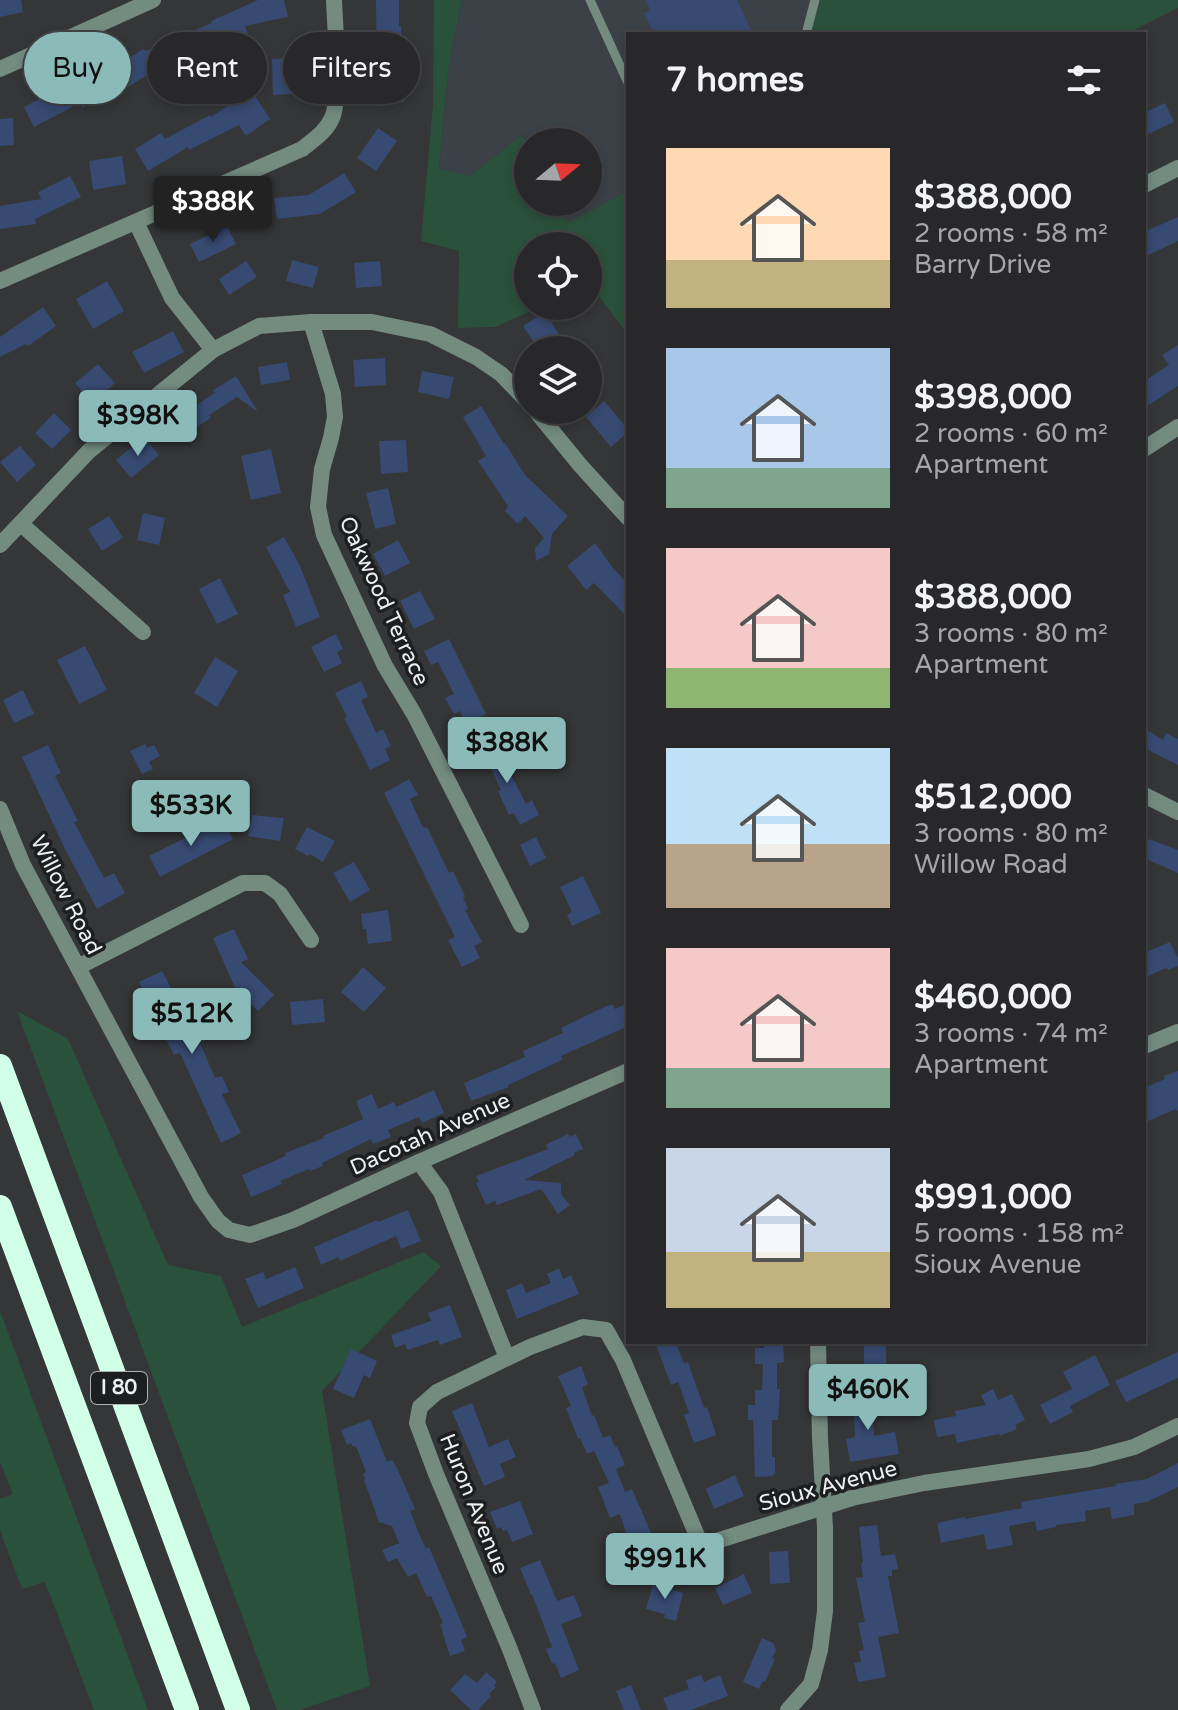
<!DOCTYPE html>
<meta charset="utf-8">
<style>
:root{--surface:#28282a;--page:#303032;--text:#f1f3f6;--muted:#a5a6a8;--line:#444447;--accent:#8bbbb9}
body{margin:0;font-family:"Varela Round",sans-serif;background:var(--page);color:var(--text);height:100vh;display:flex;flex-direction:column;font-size:30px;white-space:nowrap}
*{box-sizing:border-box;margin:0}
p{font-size:26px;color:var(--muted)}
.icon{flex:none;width:44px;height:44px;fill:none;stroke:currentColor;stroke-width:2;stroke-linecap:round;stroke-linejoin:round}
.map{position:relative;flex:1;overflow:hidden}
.side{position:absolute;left:626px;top:32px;width:520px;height:1312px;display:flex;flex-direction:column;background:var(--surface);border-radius:0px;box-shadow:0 4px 12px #0003,0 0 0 2px var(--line)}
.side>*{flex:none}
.guide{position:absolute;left:24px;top:32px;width:482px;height:72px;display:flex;gap:16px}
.needle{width:52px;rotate:71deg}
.buttons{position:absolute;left:514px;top:128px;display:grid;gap:16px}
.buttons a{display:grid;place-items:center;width:88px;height:88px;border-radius:50%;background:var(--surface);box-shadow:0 4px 12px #0003,0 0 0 2px var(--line);font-size:40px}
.price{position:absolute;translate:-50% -68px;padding:0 18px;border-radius:8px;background:var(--accent);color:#111;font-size:26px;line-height:52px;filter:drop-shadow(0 2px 4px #0008)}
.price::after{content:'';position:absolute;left:50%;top:48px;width:24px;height:18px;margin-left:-12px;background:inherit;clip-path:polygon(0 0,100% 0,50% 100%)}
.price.active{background:#222;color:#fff}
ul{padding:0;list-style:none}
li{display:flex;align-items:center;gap:24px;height:200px;padding:0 40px}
li span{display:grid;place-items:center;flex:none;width:224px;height:160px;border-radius:0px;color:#555}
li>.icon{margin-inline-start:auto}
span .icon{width:96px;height:96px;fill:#fffc;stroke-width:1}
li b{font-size:34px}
h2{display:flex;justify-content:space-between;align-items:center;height:96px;padding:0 40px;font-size:34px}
.pill{padding:0 28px;border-radius:36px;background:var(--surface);box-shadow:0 4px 12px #0003,0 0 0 2px var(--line);font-size:28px;line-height:72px}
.pill.active{background:var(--accent);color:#111}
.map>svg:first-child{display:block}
.built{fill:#3c4047}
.green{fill:#2a513b}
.building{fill:#374a71}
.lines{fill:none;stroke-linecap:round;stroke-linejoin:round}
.service{stroke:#748b80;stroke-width:9}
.minor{stroke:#748b80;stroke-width:16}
.motorway{stroke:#d1ffe8;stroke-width:24}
.labels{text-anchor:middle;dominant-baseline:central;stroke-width:7;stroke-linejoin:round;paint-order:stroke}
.shield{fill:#1d1e1f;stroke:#afb0b1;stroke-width:2}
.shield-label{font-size:20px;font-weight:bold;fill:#eeeff0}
.street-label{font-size:22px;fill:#eeeff0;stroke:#1d1e1f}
</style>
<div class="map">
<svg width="1178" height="1710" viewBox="0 0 1178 1710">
<rect width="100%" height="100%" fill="#353638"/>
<path class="built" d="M462 0H821L810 34H628V191L568 224 557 202H588V142H528V146L522 135 470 176 439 170 449 63Z"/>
<g class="green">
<path d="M434 0H462L449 63 439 169 470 176 522 135 528 146V202H557L568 223 628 191V335L592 287 588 288V246H528V306H542L495 327 458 328 459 251 421 241 433 104Z"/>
<path d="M821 0H1178V8L1126 34H810Z"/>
<path d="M17 1011 68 1039 168 1265 221 1276 242 1327 424 1252 441 1266 322 1391 370 1686 300 1710H277Z"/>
<path d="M0 1311 148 1710H94L45 1582 22 1589 0 1531V1499L13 1494 0 1462Z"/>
</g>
<g class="building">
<path d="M0 0H21L23 12 0 17Z"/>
<path d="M258 0H284L288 17 245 26 248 33 171 65 169 61 128 87 127 85 82 108 80 103 34 127 24 107 101 66 106 74 143 49 145 51 212 23 211 21Z"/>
<path d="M376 0H399V26H401L402 58H399L404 102 376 105 373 76H377Z"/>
<path d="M646 0H737L753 34H654L644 13 650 10Z"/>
<path d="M290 58 291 94 273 95 272 59Z"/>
<path d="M251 90 270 119 246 136 239 125 189 150 188 147 148 171 135 149 161 133 165 139 210 115 211 117Z"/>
<path d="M1165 103 1174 122 1144 136V113Z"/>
<path d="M13 118 14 145 0 146V119Z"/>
<path d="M378 128 397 141 376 171 357 158Z"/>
<path d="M122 156 126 184 93 190 89 161Z"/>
<path d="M344 173 356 192 320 214 277 219 274 198 309 195Z"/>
<path d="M70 176 81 197 35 219 36 224 0 229V206L41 199 38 192Z"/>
<path d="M1178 217V241L1144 257V232Z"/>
<path d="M227 226 236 244 199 262 190 244Z"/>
<path d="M292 260 319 267 313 288 286 281Z"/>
<path d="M246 261 257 277 229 295 219 279Z"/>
<path d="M380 261 382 286 356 288 354 263Z"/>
<path d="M107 281 124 311 93 329 76 299Z"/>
<path d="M43 307 56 326 28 346 26 344 0 357V337Z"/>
<path d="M545 312 560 336 539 350 523 326Z"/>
<path d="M173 331 184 352 144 373 132 352Z"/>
<path d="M1178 345V386L1144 408V381L1169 365 1162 355Z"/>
<path d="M385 358 386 385 355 387 353 360Z"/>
<path d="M287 362 290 380 261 385 258 367Z"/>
<path d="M98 364 115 383 92 403 75 383Z"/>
<path d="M422 371 454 377 449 399 418 392Z"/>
<path d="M236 376 258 412 237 397 209 415 211 418 189 432 179 416 215 393 213 390Z"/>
<path d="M604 401 628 429V432L611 447 586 417Z"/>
<path d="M481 406 504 444 505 443 525 475 568 516 552 534 549 554 536 561 535 548 544 538 525 516 518 524 505 511 508 506 478 461 486 456 463 417Z"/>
<path d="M54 413 71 430 52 449 35 433Z"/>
<path d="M144 437 159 455 131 478 116 460Z"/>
<path d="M406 440 408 472 381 474 379 441Z"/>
<path d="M20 446 36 465 17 482 0 462Z"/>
<path d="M271 449 281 493 251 500 241 456Z"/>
<path d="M388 488 396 524 375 529 366 493Z"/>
<path d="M143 513 165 518 159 545 137 540Z"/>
<path d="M109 516 123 538 102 551 88 529Z"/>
<path d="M284 537 300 566 320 617 296 627 283 595 290 592 266 547Z"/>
<path d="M398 540 410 563 385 576 373 554Z"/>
<path d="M595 543 613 568 628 584V618L594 583 586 590 567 566Z"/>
<path d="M220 578 238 614 217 624 199 589Z"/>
<path d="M420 591 435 619 414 629 400 601Z"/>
<path d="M336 634 343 649 337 652 342 663 324 672 311 647Z"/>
<path d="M449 639 486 714 466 724 460 711 454 714 445 698 454 694 438 662 431 665 424 651Z"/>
<path d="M85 646 107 690 79 704 57 660Z"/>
<path d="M215 657 238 671 217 707 194 693Z"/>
<path d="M361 681 368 697 361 700 376 733 383 729 391 746 385 749 390 760 370 770 344 718 347 717 335 693Z"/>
<path d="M23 690 34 714 14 723 3 700Z"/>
<path d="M1144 728 1163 740 1166 733 1178 739V765L1144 748Z"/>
<path d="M494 741 526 804 532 800 539 815 520 825 514 813 509 815 498 791 501 790 490 766 486 768 477 749Z"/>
<path d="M145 744 147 748 154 745 160 756 149 762 153 769 142 774 130 751Z"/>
<path d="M48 745 61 773 55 776 78 821 74 822 104 878 114 873 125 893 97 909 65 849 22 757Z"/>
<path d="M409 779 418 795 410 799 423 828 427 827 449 873 453 871 465 896 463 898 468 909 465 910 482 942 474 946 480 958 462 967 448 940 455 937 384 793Z"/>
<path d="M252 815 284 818 280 841 248 836Z"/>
<path d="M223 819 233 839 160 877 149 856Z"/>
<path d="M307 827 335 841 323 862 310 854 308 856 295 849Z"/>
<path d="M536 837 546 858 530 866 520 845Z"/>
<path d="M1149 839 1178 850V873L1144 858V849Z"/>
<path d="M354 862 370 890 350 902 333 873Z"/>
<path d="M583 876 601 913 572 926 567 915 572 912 560 887Z"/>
<path d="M388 910 392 941 368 944 366 929H363L361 914Z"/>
<path d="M234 929 248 959 241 962 274 995 258 1011 236 990 213 938Z"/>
<path d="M1170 942 1178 958V966L1168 970 1166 968 1144 978V953Z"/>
<path d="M363 967 386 988 364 1012 341 992Z"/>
<path d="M162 971 177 999 172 1001 189 1034 198 1030 204 1041 200 1043 215 1078 222 1076 229 1092 222 1094 241 1133 221 1143 180 1053 174 1055 159 1025 163 1023 149 995 146 997 139 982Z"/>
<path d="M323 999 325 1022 292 1025 290 1002Z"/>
<path d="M628 1003V1026L561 1056 562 1060 508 1085 509 1087 471 1101 464 1083 525 1057 523 1051 563 1033 561 1028 598 1010 612 1004 615 1009Z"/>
<path d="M1178 1071V1111L1176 1109 1144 1123V1088L1165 1079 1164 1076Z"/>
<path d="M434 1090 444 1113 422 1123 419 1117 388 1130 391 1137 373 1144 371 1139 322 1163 323 1166 310 1171 309 1169 280 1181 282 1184 251 1197 242 1175 286 1156 285 1153 324 1138 323 1136 363 1119 356 1101 372 1094 378 1109 394 1102 396 1107Z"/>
<path d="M568 1134 570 1137 576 1134 583 1149 574 1153 575 1155 524 1180 561 1183V1194L570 1205 558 1214 541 1189 497 1205 495 1201 486 1205 476 1183 479 1182 476 1176 548 1149 545 1145Z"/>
<path d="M408 1210 421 1241 401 1249 396 1236 340 1261 338 1257 321 1265 314 1247 377 1220 378 1222Z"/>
<path d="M295 1267 304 1288 258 1308 245 1279 263 1272 266 1279Z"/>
<path d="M559 1268 563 1279 571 1275 579 1294 517 1319 506 1290 522 1283 526 1293 551 1283 547 1274Z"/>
<path d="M450 1305 462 1337 440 1345 438 1340 407 1350 405 1344 395 1348 391 1335 431 1321 428 1313Z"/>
<path d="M655 1342H676L684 1364 688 1362 704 1408 707 1407 716 1435 694 1443 684 1415 689 1413 678 1382 671 1385Z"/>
<path d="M764 1342H783L784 1362 777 1363V1389H780L778 1420H772V1457H775V1474H773V1476L755 1477 753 1420H748V1405H755V1390H762L763 1364H755V1348H764Z"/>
<path d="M864 1343H886V1373L864 1374Z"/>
<path d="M351 1349 377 1361 370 1378 364 1375 354 1398 333 1389Z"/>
<path d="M1178 1352V1378L1126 1402 1115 1381Z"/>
<path d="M1095 1355 1110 1385 1070 1406 1073 1412 1050 1424 1040 1405 1072 1389 1063 1372Z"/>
<path d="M581 1366 588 1384 582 1387 592 1416 594 1415 603 1438 610 1435 615 1447 617 1446 625 1465 616 1469 625 1492 632 1489 651 1533 649 1534 654 1547 633 1555 620 1514 610 1518 598 1487 609 1483 594 1451 587 1454 580 1438 578 1439 566 1408 571 1406 558 1376Z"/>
<path d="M993 1389 998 1400 1012 1394 1025 1420 1015 1425 1017 1429 1000 1436 999 1434 957 1443 955 1434 937 1437 934 1420 956 1416 955 1411 986 1405 981 1395Z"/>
<path d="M853 1390H872L874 1436 895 1432 899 1454 850 1462 846 1439 855 1437Z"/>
<path d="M472 1403 489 1447 508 1439 516 1457 500 1464 505 1477 484 1486 452 1411Z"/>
<path d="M370 1419 387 1462 392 1460 396 1466 415 1509 410 1511 420 1536 426 1549 429 1547 459 1617 467 1637 461 1640 465 1651 450 1656 440 1624 443 1623 431 1596 427 1597 416 1573 408 1577 397 1558 388 1562 382 1550 399 1543 392 1526 379 1522 364 1480 365 1479 363 1474 366 1472 356 1446 353 1447 351 1443 347 1445 341 1430Z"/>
<path d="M1178 1463V1487L1147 1502 1134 1504V1515L1112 1519 1110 1507 1085 1511 1086 1521 1056 1525V1527L1037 1531 1035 1521 1009 1526 1013 1545 987 1550 984 1534 941 1543 937 1523 965 1517V1519L1022 1508 1021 1502 1116 1486 1115 1484 1147 1479Z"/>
<path d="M735 1475 744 1496 714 1509 706 1489Z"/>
<path d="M520 1501 533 1534 512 1542 507 1530 503 1531 501 1527 497 1529 490 1512Z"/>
<path d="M877 1525 881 1556 895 1554 898 1569 892 1570V1576H888L899 1633 878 1637 886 1677 858 1682 854 1663 861 1662 859 1651 864 1650 858 1623 865 1622 856 1578 863 1577 861 1563H863L859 1527Z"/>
<path d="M788 1551 790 1583 770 1584 769 1552Z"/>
<path d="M540 1560 557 1601 574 1595 582 1616 561 1624 579 1670 561 1678 555 1663 552 1664 546 1649 552 1647 532 1594 531 1595 520 1568Z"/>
<path d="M744 1574 752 1593 723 1605 715 1588Z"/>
<path d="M654 1581 673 1587 672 1590 683 1593 676 1621 664 1618 665 1614 646 1609Z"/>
<path d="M762 1638 773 1643 776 1650 772 1658 775 1659 765 1682 763 1681 759 1689 743 1682Z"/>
<path d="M486 1672 497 1682 494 1685 496 1687 489 1694 491 1696 478 1710H471L450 1690 465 1674 477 1683Z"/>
<path d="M701 1675 704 1682 720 1675 728 1696 691 1710H668L663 1698 689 1689 686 1680Z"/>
<path d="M631 1685 641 1710H624L616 1691Z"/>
</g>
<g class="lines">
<g class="service">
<path d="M590 0 628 83"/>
<path d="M806 34 815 0"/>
</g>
<g class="minor">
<path d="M0 69 153 0"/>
<path d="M1144 185 1178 168"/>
<path d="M136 222 172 298 213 350"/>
<path d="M0 281 302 149C313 140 326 132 332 118 341 99 335 25 334 0"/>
<path d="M311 322 333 394 335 417 331 438 322 469 318 507 324 535 385 666 414 714 521 925"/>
<path d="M535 410 580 465 628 518"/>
<path d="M1144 449 1178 427"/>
<path d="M21 524 143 632"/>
<path d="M0 545 89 451 213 350 259 326 311 322H372L430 334 476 357 501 374 528 402"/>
<path d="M1144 795 1178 812"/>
<path d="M0 809 23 865 201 1197 218 1221 229 1230 250 1235 293 1220 419 1162 628 1071"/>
<path d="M78 967 243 883H265L280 894 311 940"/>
<path d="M1144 1046 1178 1032"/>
<path d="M419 1162 441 1192 507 1358"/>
<path d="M533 1710 509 1647 436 1474 417 1423 420 1407 437 1392 530 1347 583 1327 606 1330 623 1360 698 1538 707 1544 852 1498 924 1483 1089 1459 1134 1447 1178 1426"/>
<path d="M788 1710 811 1684 820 1650 825 1611V1528L820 1438 818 1342"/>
</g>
<g class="motorway">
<path d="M0 1066 238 1710"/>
<path d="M0 1207 187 1710"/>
</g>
</g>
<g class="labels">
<rect class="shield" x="91" y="1372" width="56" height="32" rx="6"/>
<g class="shield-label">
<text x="119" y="1388">I 80</text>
</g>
<g class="street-label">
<text transform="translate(384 601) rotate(65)">Oakwood Terrace</text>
<text transform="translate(66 895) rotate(63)">Willow Road</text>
<text transform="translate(430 1134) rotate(-24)">Dacotah Avenue</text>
<text transform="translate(828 1486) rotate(-15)">Sioux Avenue</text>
<text transform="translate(474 1504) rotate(68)">Huron Avenue</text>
</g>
</g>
</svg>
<div class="buttons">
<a><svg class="needle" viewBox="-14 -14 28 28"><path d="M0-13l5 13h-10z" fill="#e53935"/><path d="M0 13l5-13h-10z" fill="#a5a6a8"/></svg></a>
<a><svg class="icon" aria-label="locate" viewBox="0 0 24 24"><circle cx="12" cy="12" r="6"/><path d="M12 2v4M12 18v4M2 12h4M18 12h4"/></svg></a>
<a><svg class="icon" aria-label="layers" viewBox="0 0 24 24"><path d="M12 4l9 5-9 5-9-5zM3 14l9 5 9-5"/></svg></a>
</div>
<b class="price active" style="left:213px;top:244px">$388K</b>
<b class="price" style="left:138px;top:458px">$398K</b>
<b class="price" style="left:507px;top:785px">$388K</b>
<b class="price" style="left:191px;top:848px">$533K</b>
<b class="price" style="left:192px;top:1056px">$512K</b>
<b class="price" style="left:868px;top:1432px">$460K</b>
<b class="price" style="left:665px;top:1601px">$991K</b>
<div class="guide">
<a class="pill active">Buy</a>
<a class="pill">Rent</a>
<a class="pill">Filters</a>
</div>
<section class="side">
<h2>7 homes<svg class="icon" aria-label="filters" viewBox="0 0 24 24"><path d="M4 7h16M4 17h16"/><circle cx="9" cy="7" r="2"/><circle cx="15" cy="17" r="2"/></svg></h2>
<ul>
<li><span style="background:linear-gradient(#ffd9b3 70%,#c2b280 0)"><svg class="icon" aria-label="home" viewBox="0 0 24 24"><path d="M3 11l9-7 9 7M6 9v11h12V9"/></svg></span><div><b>$388,000</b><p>2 rooms · 58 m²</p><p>Barry Drive</p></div></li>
<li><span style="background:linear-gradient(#a9c7e8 75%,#7fa58c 0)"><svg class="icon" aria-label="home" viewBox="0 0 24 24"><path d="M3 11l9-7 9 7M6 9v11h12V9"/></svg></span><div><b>$398,000</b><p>2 rooms · 60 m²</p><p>Apartment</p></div></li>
<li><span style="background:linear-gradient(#f6c9c9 75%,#8fb573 0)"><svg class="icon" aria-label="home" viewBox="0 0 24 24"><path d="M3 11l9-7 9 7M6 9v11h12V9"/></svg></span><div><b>$388,000</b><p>3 rooms · 80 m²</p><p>Apartment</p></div></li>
<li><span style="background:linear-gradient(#bfe0f5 60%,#b9a48a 0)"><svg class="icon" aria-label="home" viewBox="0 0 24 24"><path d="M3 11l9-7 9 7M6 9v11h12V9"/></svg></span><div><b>$512,000</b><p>3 rooms · 80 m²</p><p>Willow Road</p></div></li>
<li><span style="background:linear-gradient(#f6c9c9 75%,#7fa58c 0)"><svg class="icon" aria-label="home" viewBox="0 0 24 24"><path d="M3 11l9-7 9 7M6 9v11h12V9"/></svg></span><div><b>$460,000</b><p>3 rooms · 74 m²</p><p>Apartment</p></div></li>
<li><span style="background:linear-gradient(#c9d6e8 65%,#c2b280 0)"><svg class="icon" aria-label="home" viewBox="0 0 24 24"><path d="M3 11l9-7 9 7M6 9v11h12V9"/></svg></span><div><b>$991,000</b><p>5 rooms · 158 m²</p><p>Sioux Avenue</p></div></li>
</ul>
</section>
</div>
